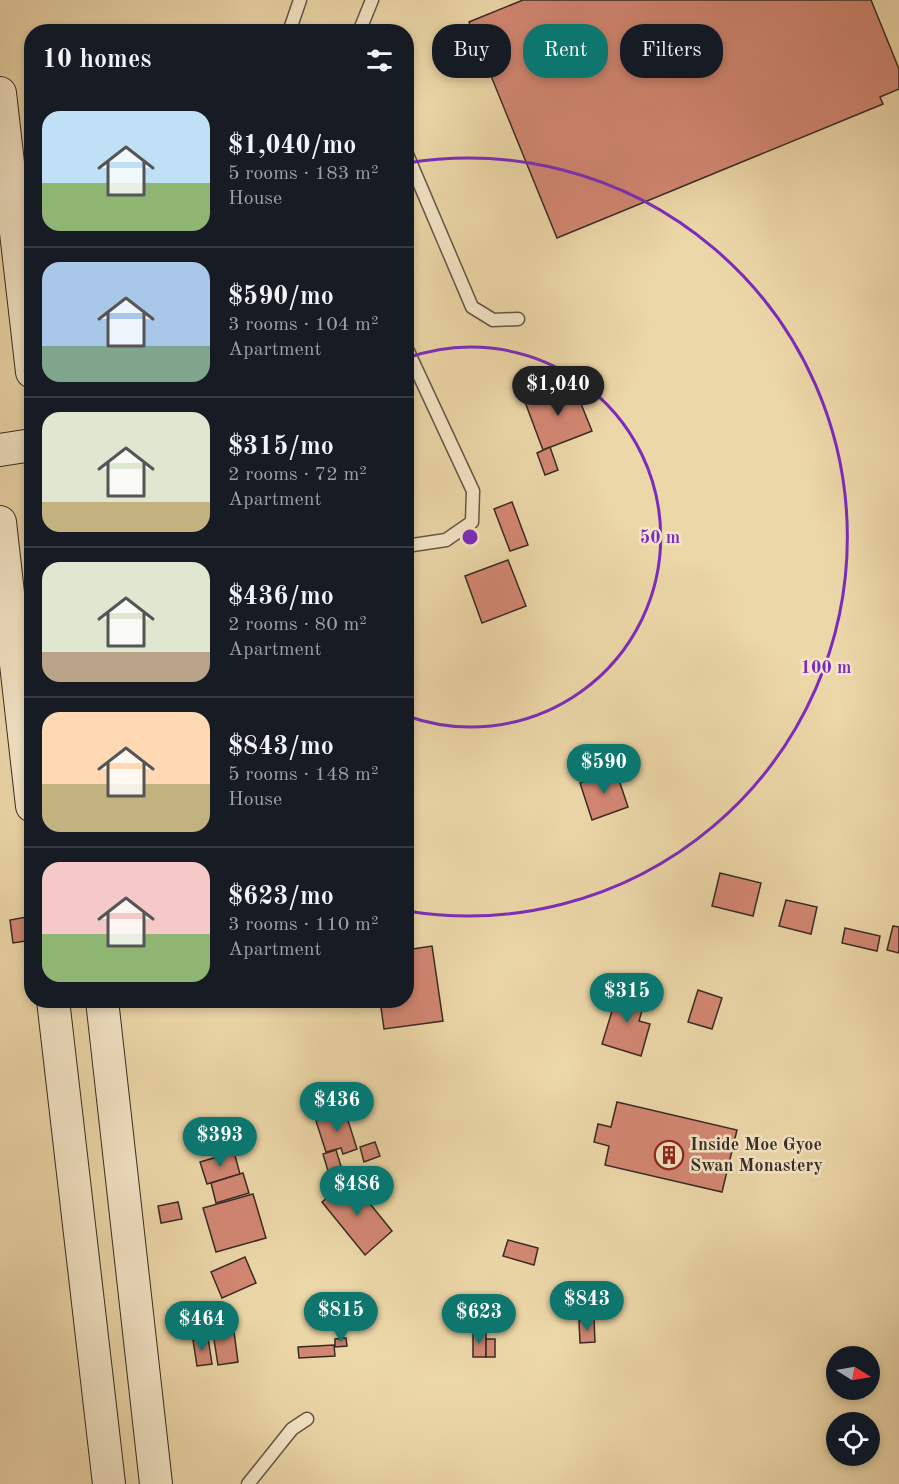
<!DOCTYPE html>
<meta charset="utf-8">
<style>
:root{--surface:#171b24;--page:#242831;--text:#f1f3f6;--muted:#9ea1a6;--line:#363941;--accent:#0f766e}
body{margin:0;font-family:"Old Standard TT",serif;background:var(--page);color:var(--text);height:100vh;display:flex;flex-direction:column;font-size:22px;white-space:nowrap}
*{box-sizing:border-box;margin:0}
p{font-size:20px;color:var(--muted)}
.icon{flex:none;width:33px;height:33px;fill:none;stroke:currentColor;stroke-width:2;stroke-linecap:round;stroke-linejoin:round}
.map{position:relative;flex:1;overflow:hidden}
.sheet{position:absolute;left:24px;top:24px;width:390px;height:984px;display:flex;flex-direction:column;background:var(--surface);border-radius:24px;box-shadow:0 3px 9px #0003}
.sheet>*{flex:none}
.hud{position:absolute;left:432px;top:24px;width:376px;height:54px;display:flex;gap:12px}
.needle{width:39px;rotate:101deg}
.tools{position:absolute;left:826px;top:1346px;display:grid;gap:12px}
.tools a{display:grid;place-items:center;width:54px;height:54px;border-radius:50%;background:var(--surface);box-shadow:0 3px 9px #0003;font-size:30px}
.price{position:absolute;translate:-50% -51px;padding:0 14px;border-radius:21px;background:var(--accent);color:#fff;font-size:20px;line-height:39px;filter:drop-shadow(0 2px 3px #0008)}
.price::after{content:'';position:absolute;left:50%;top:36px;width:18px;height:14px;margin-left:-9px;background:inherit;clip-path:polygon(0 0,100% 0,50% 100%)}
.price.active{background:#222;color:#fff}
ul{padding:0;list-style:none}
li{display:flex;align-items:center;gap:18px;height:150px;padding:0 18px}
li+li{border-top:2px solid var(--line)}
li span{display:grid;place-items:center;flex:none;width:168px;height:120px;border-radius:18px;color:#555}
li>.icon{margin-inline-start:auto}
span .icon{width:72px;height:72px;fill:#fffc;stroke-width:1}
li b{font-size:26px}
h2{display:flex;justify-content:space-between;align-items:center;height:72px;padding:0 18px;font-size:26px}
.pill{padding:0 21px;border-radius:24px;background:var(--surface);box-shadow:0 3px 9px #0003;font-size:21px;line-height:54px}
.pill.active{background:var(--accent);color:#fff}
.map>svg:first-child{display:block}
.building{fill:#d38773;stroke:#372b24;stroke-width:1.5}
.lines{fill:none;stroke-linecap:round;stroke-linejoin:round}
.service-casing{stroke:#645645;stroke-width:15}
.secondary-casing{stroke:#372b24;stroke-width:34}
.service{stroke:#f3e5c6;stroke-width:12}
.secondary{stroke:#f3e5c6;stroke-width:32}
.ring{fill:none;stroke:#7b2cbf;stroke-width:3}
.labels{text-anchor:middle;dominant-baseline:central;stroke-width:5;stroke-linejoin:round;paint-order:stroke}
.poi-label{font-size:18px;font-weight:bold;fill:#372b24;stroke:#f3e5c6;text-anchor:start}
.centre{fill:#7b2cbf;stroke:#f3e5c6;stroke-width:3}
.ring-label{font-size:18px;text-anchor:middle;font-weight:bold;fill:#7b2cbf;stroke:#f3e5c6;stroke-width:5;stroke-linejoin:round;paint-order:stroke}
</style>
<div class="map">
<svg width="899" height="1484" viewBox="0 0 899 1484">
<rect width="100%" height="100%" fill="#ecd7a8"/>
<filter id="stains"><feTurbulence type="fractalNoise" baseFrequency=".00333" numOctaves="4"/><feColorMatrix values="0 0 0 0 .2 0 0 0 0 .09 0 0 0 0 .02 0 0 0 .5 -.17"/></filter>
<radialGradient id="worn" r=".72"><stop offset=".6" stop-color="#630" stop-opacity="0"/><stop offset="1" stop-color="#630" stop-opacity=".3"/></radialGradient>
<g class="building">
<path d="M523 0H871L899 69V89L880 97 883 104 557 238 469 22Z"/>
<path d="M573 384 592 431 543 450 525 402Z"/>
<path d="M550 447 558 470 545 475 537 453Z"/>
<path d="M512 502 528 545 510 551 494 509Z"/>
<path d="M508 560 526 606 482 623 465 576Z"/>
<path d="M616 771 628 807 592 820 580 783Z"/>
<path d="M720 873 761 883 753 916 712 906Z"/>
<path d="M786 900 817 907 811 934 779 926Z"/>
<path d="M32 916V940L13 943 10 920Z"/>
<path d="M893 926 899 927V953L887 950Z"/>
<path d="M845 928 880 936 877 951 842 943Z"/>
<path d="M432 946 443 1021 384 1029 380 1000H406V950Z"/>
<path d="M619 988 646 997 639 1021 650 1024 641 1056 602 1044Z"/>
<path d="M698 990 722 998 712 1029 688 1022Z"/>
<path d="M617 1102 737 1130 722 1192 605 1165 609 1146 594 1142 598 1124 611 1127Z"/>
<path d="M345 1111 357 1149 343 1154 341 1148 326 1152 316 1121Z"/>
<path d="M375 1142 380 1156 364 1162 360 1147Z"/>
<path d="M336 1150 341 1166 328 1171 323 1154Z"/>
<path d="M234 1152 240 1174 207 1184 200 1162Z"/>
<path d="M243 1173 249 1193 216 1203 211 1183Z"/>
<path d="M350 1179 392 1231 365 1255 322 1202Z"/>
<path d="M253 1194 266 1238 216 1252 203 1208Z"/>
<path d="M178 1202 182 1219 161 1223 158 1206Z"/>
<path d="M508 1240 538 1248 534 1265 503 1256Z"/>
<path d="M245 1257 256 1283 222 1298 211 1272Z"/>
<path d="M594 1320 595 1342 580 1343 579 1321Z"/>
<path d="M233 1324 238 1362 218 1365 212 1327Z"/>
<rect x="473" y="1333" width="13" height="24"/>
<path d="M208 1338 212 1364 197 1366 193 1340Z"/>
<path d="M346 1338 347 1346 335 1347V1339Z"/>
<rect x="486" y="1339" width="9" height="18"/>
<path d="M334 1345 335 1356 299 1358 298 1347Z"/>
</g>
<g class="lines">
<g class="service-casing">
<g id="service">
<path d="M289 32 300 0"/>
<path d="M359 32 372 0"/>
<path d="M406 152 472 307 493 320 518 319"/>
<path d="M406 347 473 491 472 522 446 540 406 546"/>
<path d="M248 1484 292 1429 307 1419"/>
</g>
</g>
<g class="secondary-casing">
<g id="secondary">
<path d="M0 93 32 372"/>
<path d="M0 450 32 445"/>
<path d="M0 522 32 806"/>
<path d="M53 1000 109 1484"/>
<path d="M102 1000 156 1484"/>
</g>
</g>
<use href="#service" class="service"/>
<use href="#secondary" class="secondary"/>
</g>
<g class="ring">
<path d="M407 358A190 190 0 1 1 407 716"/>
<path d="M407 163A379 379 0 1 1 407 911"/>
</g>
<defs>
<g id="building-ring" transform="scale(1.5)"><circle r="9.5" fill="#f3e5c6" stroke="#8f2418" stroke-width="1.5"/><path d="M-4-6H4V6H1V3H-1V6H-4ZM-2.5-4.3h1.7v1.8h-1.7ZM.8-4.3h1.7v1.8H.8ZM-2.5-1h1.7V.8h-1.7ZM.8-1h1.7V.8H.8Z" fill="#8f2418"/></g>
</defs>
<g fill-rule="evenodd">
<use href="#building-ring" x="669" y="1155"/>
</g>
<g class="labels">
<g class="poi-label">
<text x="690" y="1145">Inside Moe Gyoe<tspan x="690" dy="21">Swan Monastery</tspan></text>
</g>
</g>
<circle cx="470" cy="537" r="9" class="centre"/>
<g class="ring-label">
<text x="660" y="543">50 m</text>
<text x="826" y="673">100 m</text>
</g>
<rect width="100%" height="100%" filter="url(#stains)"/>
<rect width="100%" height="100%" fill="url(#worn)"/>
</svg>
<div class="tools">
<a><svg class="needle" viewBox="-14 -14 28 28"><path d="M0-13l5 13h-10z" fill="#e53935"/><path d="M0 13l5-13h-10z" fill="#9ea1a6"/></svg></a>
<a><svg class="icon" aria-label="locate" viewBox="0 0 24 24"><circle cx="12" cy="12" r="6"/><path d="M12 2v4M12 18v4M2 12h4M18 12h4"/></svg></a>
</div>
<b class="price active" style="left:558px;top:417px">$1,040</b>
<b class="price" style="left:604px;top:795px">$590</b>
<b class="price" style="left:627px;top:1024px">$315</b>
<b class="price" style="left:337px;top:1133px">$436</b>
<b class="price" style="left:220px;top:1168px">$393</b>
<b class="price" style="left:357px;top:1217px">$486</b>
<b class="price" style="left:587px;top:1332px">$843</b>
<b class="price" style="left:341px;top:1343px">$815</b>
<b class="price" style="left:479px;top:1345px">$623</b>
<b class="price" style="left:202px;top:1352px">$464</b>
<div class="hud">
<a class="pill">Buy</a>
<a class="pill active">Rent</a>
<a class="pill">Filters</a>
</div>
<section class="sheet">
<h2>10 homes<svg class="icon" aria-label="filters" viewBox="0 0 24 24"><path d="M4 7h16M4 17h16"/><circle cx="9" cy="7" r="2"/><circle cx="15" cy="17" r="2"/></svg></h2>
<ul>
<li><span style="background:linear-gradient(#bfe0f5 60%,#8fb573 0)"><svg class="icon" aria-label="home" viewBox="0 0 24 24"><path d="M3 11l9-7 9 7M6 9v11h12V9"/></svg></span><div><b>$1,040/mo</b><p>5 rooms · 183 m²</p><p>House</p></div></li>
<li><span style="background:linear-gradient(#a9c7e8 70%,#7fa58c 0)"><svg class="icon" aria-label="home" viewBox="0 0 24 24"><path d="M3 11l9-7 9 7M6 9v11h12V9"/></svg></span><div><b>$590/mo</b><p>3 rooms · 104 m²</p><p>Apartment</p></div></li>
<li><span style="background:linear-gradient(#dfe7d0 75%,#c2b280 0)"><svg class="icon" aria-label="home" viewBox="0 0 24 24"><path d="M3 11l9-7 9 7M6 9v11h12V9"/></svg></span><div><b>$315/mo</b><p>2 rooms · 72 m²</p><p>Apartment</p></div></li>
<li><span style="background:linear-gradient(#dfe7d0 75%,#b9a48a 0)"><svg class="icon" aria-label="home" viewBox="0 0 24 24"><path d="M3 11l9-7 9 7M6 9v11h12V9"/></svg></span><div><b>$436/mo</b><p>2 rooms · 80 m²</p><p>Apartment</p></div></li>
<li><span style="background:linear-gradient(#ffd9b3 60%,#c2b280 0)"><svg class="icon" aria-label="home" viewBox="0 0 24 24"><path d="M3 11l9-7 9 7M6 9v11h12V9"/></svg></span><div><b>$843/mo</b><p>5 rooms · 148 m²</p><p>House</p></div></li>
<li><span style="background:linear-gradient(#f6c9c9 60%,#8fb573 0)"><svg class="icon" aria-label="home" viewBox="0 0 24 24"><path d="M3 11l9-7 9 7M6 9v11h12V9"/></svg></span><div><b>$623/mo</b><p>3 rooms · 110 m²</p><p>Apartment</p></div></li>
</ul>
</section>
</div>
